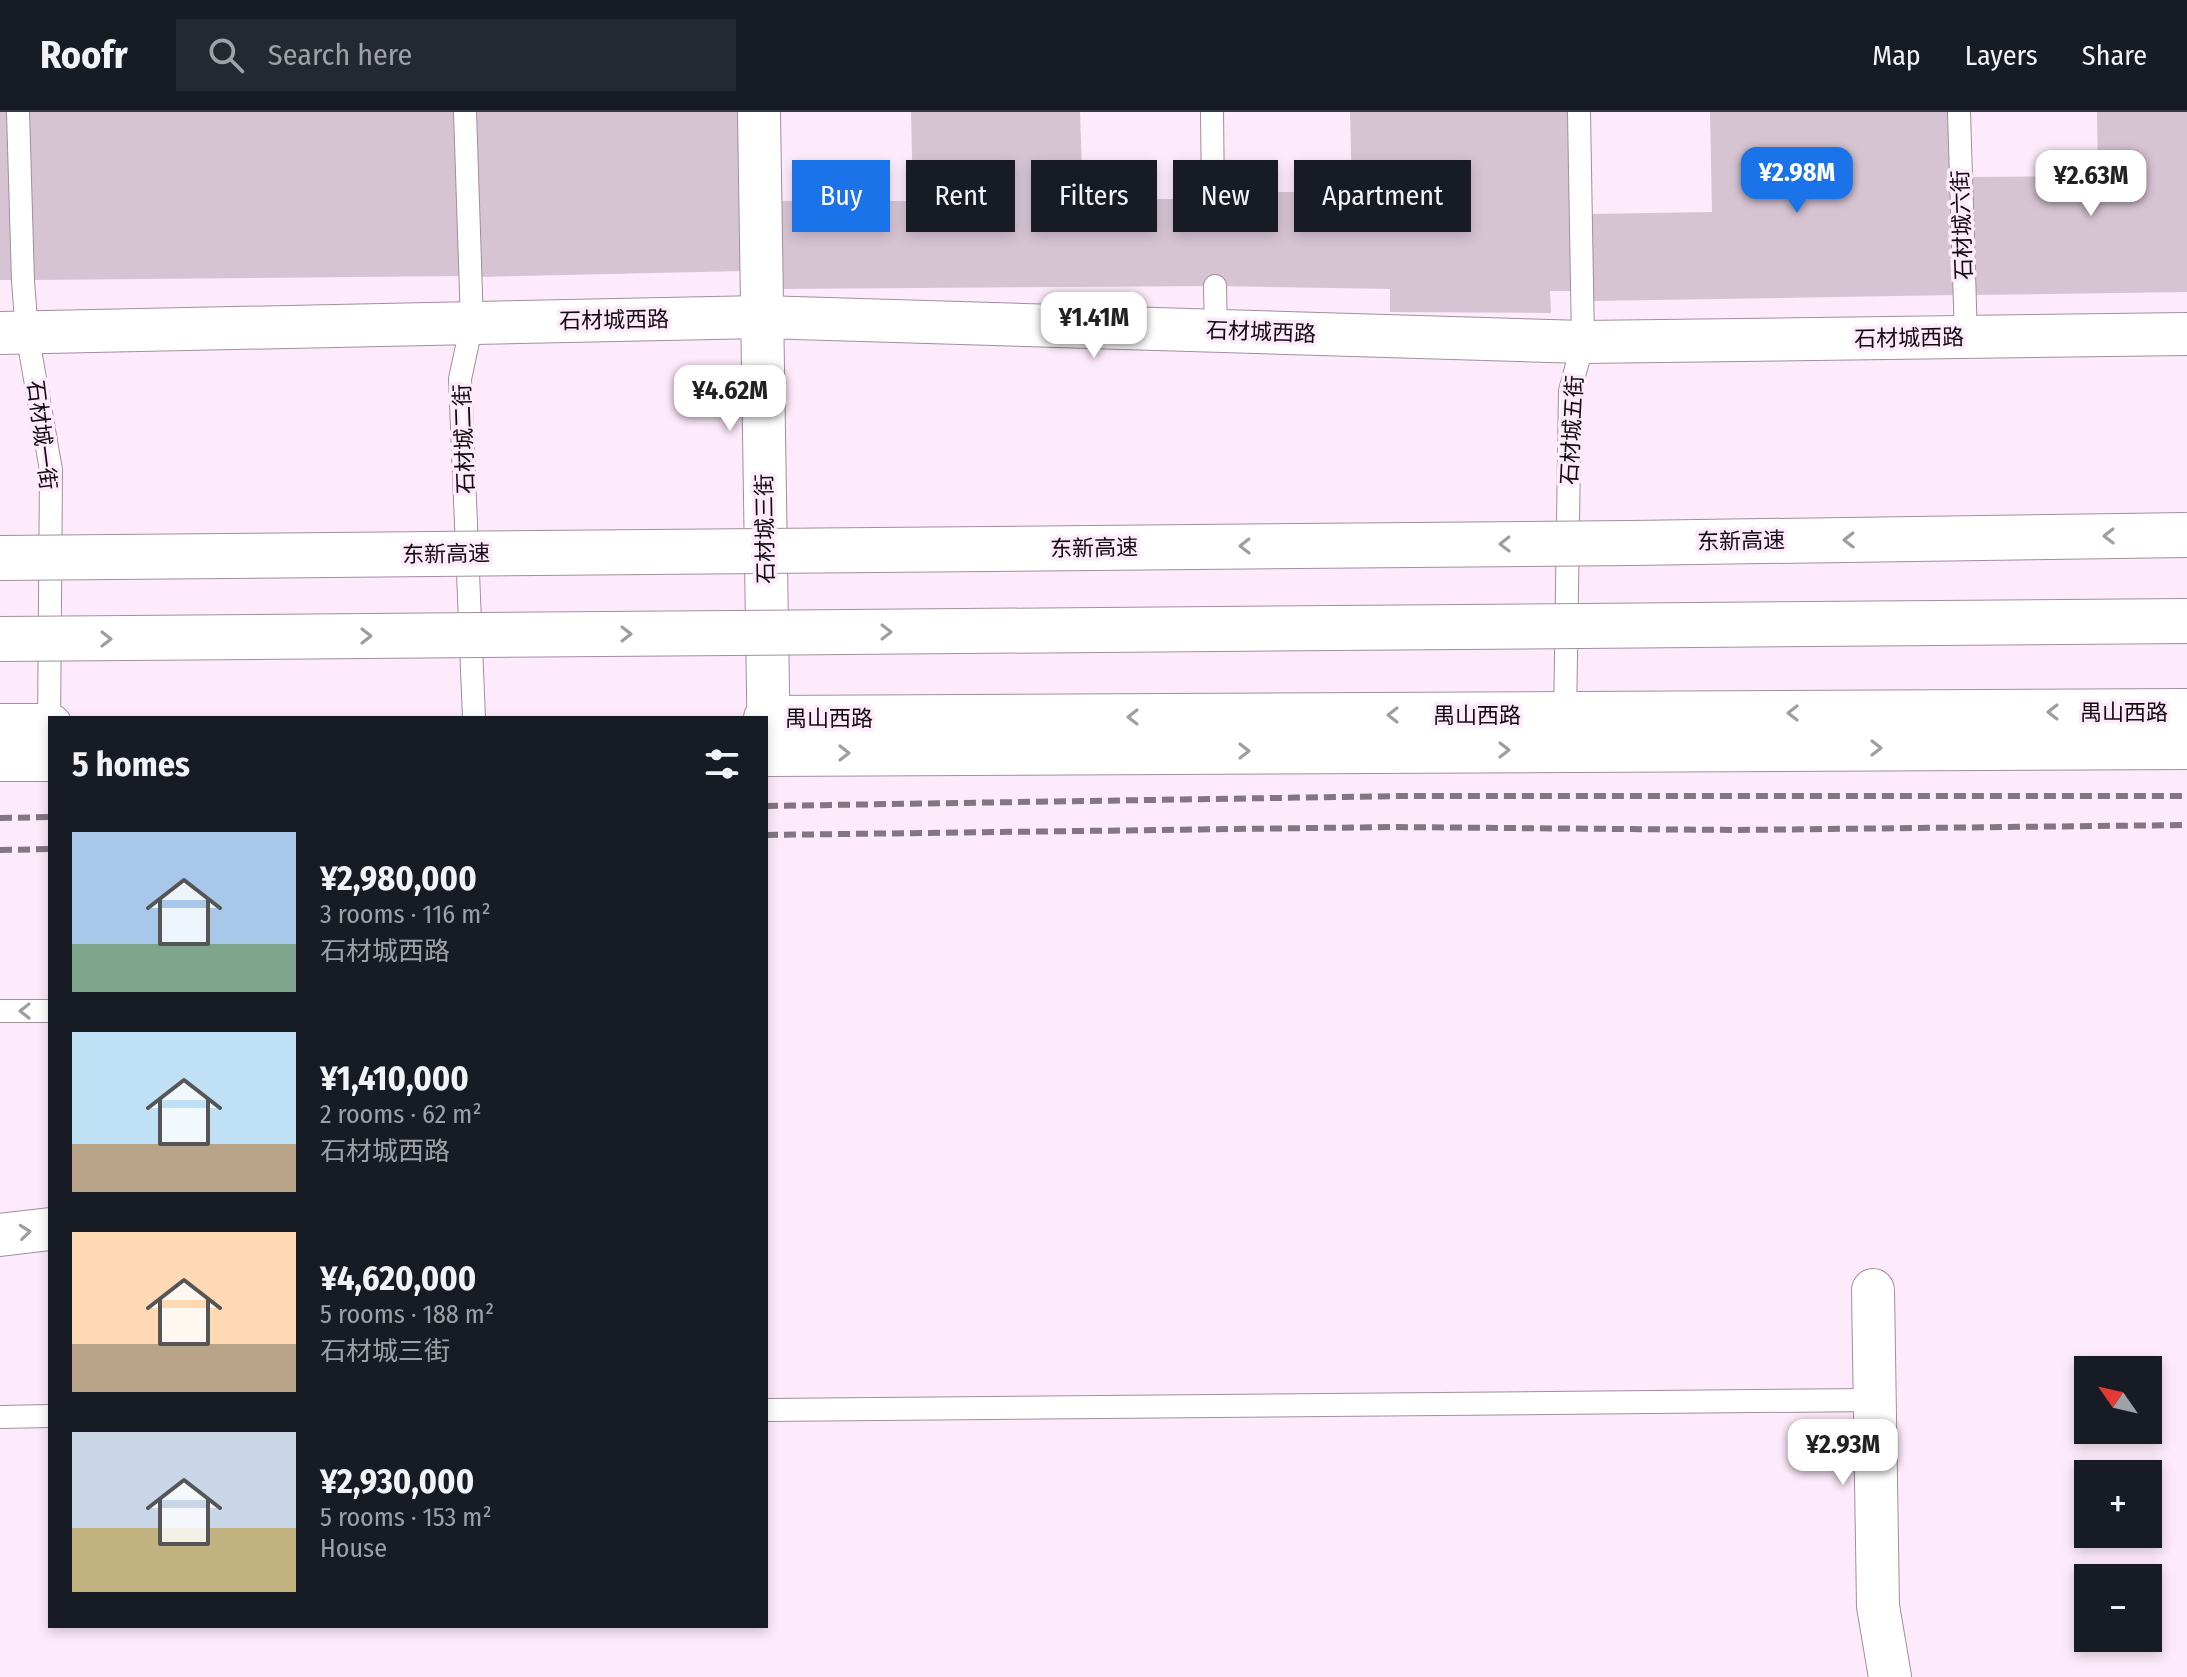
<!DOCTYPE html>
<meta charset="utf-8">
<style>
:root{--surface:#171b24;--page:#242831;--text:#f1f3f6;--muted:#9ea1a6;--line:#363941;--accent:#1a73e8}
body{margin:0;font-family:"Fira Sans Condensed","Noto Sans SC",sans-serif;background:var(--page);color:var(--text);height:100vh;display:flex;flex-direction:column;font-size:30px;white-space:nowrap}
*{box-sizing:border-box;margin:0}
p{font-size:26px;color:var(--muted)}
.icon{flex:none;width:44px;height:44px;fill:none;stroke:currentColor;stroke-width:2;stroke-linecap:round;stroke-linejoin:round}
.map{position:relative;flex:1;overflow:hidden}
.panel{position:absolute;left:48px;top:604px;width:720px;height:912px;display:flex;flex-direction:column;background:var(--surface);border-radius:0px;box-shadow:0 4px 12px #0003}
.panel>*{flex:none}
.hud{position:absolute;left:792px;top:48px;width:760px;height:72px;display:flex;gap:16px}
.needle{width:52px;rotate:304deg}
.tools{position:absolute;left:2074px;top:1244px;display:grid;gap:16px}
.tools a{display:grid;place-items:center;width:88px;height:88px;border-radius:0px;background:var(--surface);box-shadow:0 4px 12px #0003;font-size:40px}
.price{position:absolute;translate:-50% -68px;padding:0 18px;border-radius:16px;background:#fff;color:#222;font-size:26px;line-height:52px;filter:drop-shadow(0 2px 4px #0008)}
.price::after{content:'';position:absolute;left:50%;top:48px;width:24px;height:18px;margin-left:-12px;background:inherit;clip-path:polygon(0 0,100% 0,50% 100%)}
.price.on{background:var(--accent);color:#fff}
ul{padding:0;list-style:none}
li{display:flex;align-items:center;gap:24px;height:200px;padding:0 24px}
li span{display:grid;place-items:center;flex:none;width:224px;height:160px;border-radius:0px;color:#555}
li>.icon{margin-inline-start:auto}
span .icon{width:96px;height:96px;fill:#fffc;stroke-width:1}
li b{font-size:34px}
h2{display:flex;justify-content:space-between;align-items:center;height:96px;padding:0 24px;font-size:34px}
.chip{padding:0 28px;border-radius:0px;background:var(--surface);box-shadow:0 4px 12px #0003;font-size:28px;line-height:72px}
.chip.on{background:var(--accent);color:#fff}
header{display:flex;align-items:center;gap:48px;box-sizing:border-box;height:112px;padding:0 40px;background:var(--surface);border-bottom:2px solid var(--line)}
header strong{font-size:38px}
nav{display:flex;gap:44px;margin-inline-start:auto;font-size:28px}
.search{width:560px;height:72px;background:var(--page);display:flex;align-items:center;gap:20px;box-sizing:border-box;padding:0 28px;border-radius:0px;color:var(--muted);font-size:30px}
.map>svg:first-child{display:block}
.building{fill:#d7c4d3}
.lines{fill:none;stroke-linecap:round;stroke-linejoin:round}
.lane-casing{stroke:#a08f9d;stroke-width:24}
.street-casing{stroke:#a08f9d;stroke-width:44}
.primary-casing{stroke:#a08f9d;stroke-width:46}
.lane{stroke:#fff;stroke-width:22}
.street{stroke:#fff;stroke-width:42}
.primary{stroke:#fff;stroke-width:44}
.rail{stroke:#827680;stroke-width:6;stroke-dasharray:12 6;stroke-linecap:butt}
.highway-bridge-casing{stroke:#a08f9d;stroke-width:46;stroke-linecap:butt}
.highway-bridge{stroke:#fff;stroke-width:44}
.oneway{stroke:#a09d9f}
.labels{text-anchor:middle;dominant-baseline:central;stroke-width:7;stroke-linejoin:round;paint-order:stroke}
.street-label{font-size:22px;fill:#110b10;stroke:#fdeafa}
</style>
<header>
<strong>Roofr</strong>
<div class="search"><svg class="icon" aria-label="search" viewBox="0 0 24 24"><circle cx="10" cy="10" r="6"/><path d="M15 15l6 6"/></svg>Search here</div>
<nav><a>Map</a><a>Layers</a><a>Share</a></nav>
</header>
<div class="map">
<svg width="2187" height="1565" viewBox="0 0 2187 1565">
<rect width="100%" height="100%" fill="#fdeafa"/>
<g class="building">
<path d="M0 0H8L12 168H0Z"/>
<path d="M29 0H454L459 164 34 168Z"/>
<path d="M475 0H742L744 159 480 165Z"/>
<path d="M911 0H1080L1083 87H1228V80H1352L1350 0H1569L1571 179H1550L1551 201 1390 200V177L1215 174 779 177 780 89H913Z"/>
<path d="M1710 0H1948L1955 183 1592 189 1591 102 1712 100Z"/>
<path d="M2097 0H2187V180L1975 183 1970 65 2098 64Z"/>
</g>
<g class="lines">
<g class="lane-casing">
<g id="lane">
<path d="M18 0 23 169 27 221 51 358 49 620"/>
<path d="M465 0 472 211 460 267 474 606"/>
<path d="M1212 0 1213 87"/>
<path d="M1959 0 1966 226"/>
<path d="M1215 174 1216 219"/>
<path d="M1565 609 1570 279 1583 230 1579 0"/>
<path d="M0 899H50"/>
<path d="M766 1298 1875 1288"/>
<path d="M0 1305 50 1304"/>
</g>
</g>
<g class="street-casing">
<g id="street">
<path d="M759 0 769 642"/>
<path d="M0 221 761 205 1583 230 2187 222"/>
<path d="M0 1123 50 1117"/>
<path d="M1873 1178 1878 1494 1890 1565"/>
</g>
</g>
<g class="primary-casing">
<g id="primary">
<path d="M766 606 2187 599"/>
<path d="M0 614H50"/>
<path d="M766 642 2187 635"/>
<path d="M0 647H50"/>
</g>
</g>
<use href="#lane" class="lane"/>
<use href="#street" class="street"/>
<use href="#primary" class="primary"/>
<g class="rail">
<path d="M766 694 1403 684H2187"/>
<path d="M0 706 50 705"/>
<path d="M766 723 1392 715 1736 718 2187 713"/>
<path d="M0 738 50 737"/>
</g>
<g class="highway-bridge-casing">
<g id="highway-bridge">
<path d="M0 446 1631 431 2187 423"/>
<path d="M0 527 2187 509"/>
</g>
</g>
<use href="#highway-bridge" class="highway-bridge"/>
</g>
<defs><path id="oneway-chevron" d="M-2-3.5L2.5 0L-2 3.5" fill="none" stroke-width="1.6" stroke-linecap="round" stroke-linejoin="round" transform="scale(2)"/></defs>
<g class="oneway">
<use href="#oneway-chevron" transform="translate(2109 424) rotate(179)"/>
<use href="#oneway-chevron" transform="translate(1849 428) rotate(179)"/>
<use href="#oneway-chevron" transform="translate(1505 432) rotate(179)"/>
<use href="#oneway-chevron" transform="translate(1245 434) rotate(179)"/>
<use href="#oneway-chevron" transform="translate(886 520)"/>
<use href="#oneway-chevron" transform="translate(626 522)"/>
<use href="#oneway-chevron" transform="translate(366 524)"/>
<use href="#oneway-chevron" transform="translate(106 527)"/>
<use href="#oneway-chevron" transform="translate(2053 600) rotate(180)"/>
<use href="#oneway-chevron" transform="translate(1793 601) rotate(180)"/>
<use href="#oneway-chevron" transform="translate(1393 603) rotate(180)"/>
<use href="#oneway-chevron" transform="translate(1133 605) rotate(180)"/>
<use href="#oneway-chevron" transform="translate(1876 636)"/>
<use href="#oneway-chevron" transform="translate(1504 638)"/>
<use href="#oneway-chevron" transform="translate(1244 639)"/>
<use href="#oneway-chevron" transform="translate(844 641)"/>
<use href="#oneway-chevron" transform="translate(25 899) rotate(-180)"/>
<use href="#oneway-chevron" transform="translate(25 1120) rotate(-6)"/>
</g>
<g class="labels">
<g class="street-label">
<text transform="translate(1962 113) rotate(-92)">石材城六街</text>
<text transform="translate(614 208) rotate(-1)">石材城西路</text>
<text transform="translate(1261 220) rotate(2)">石材城西路</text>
<text transform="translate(1909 226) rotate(-1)">石材城西路</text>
<text transform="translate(1572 318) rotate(-87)">石材城五街</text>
<text transform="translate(42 323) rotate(83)">石材城一街</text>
<text transform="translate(464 327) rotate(-92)">石材城二街</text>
<text transform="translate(765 417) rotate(-91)">石材城三街</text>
<text transform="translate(1741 429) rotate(-1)">东新高速</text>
<text transform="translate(1094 436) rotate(-1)">东新高速</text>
<text transform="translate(446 442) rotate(-1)">东新高速</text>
<text x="2124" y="600">禺山西路</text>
<text x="1477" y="603">禺山西路</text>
<text x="829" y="606">禺山西路</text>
</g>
</g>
</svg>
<div class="tools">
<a><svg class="needle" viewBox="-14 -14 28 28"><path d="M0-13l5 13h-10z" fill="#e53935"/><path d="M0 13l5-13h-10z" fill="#9ea1a6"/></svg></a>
<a>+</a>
<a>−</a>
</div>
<b class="price on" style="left:1797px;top:103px">¥2.98M</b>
<b class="price" style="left:2091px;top:106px">¥2.63M</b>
<b class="price" style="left:1094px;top:248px">¥1.41M</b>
<b class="price" style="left:730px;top:321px">¥4.62M</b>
<b class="price" style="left:1843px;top:1375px">¥2.93M</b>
<div class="hud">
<a class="chip on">Buy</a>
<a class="chip">Rent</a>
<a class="chip">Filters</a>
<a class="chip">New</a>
<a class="chip">Apartment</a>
</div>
<section class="panel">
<h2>5 homes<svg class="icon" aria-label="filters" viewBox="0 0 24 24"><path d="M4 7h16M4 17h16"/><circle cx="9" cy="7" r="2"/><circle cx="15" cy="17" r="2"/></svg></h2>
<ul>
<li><span style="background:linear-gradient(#a9c7e8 70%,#7fa58c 0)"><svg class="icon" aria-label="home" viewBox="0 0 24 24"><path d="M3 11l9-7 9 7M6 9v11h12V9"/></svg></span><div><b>¥2,980,000</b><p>3 rooms · 116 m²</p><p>石材城西路</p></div></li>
<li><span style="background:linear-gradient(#bfe0f5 70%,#b9a48a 0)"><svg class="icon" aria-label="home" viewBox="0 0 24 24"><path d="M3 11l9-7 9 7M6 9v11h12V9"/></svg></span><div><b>¥1,410,000</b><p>2 rooms · 62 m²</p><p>石材城西路</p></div></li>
<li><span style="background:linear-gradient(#ffd9b3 70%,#b9a48a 0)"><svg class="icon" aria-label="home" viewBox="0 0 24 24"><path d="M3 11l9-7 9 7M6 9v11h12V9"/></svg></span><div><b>¥4,620,000</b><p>5 rooms · 188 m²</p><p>石材城三街</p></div></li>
<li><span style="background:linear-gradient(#c9d6e8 60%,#c2b280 0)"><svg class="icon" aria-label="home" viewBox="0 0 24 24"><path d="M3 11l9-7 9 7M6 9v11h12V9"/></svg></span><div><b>¥2,930,000</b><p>5 rooms · 153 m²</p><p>House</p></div></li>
</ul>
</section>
</div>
